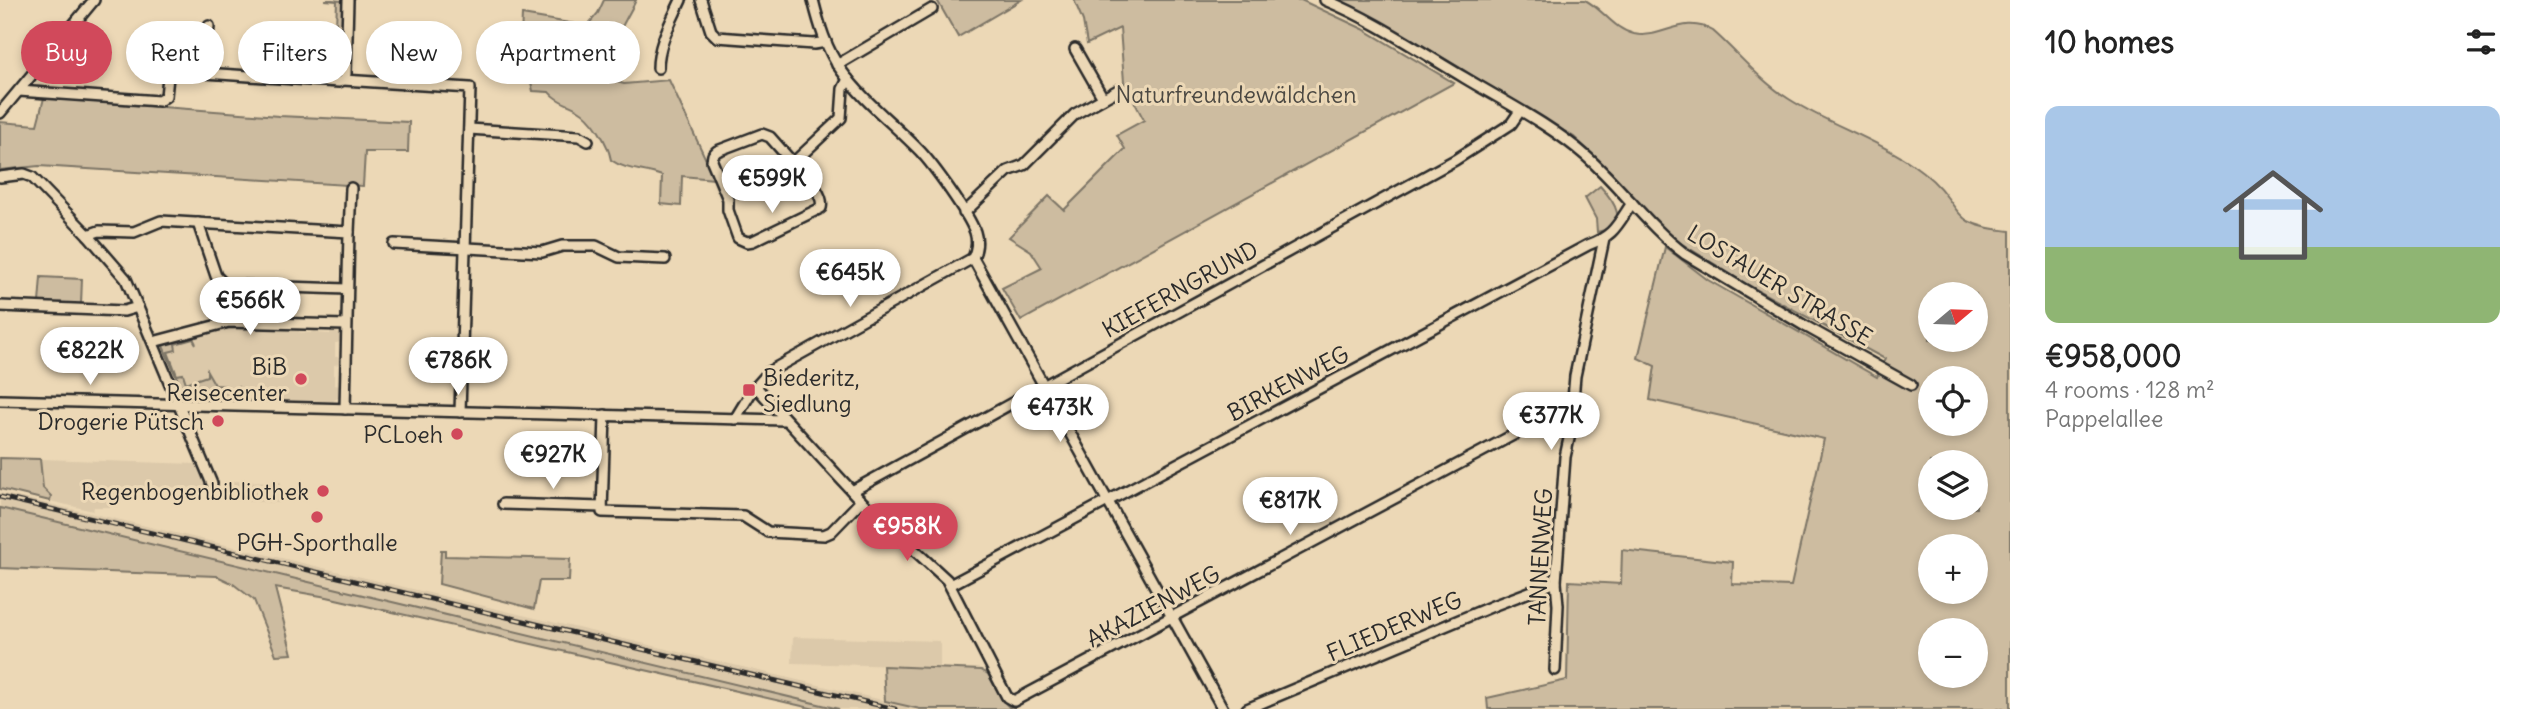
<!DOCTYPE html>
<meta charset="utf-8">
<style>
:root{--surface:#fff;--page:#f6f6f6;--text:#222;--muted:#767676;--line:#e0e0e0;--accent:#d1495b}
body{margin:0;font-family:Delius,sans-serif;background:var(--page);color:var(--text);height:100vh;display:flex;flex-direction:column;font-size:26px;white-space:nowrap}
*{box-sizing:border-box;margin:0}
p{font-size:23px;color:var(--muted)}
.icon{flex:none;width:38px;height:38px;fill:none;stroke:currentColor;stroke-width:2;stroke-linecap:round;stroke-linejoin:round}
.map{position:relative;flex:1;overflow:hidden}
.details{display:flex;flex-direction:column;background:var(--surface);width:525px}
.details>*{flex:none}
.top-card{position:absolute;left:21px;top:21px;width:665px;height:63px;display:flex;gap:14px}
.needle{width:46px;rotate:71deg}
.fabs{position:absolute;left:1918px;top:282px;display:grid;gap:14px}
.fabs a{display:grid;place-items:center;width:70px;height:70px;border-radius:50%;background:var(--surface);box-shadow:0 4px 10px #0003;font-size:35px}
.price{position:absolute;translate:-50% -60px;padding:0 16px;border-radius:24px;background:#fff;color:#222;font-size:23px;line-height:46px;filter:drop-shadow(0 2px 4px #0008)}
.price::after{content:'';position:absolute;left:50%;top:42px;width:21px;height:16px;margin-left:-10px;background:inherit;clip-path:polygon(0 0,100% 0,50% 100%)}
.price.current{background:var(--accent);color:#fff}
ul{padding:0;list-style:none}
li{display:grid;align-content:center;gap:14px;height:371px;padding:0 35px}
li+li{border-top:2px solid var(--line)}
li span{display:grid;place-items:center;height:217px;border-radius:14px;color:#555}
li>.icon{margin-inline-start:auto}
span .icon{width:126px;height:126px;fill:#fffc;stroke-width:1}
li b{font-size:30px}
h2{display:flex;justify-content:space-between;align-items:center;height:84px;padding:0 35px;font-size:30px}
.tag{padding:0 24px;border-radius:32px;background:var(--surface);box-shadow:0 4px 10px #0003;font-size:24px;line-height:63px}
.tag.current{background:var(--accent);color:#fff}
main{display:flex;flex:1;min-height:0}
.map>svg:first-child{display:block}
.built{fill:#dcc9aa}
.green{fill:#cdbca0;stroke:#7c7466;stroke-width:2;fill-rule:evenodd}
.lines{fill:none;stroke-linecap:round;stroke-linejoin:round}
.minor-casing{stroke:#2b2b2b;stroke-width:14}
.minor{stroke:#ecd8b6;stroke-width:9}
.rail-casing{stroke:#2b2b2b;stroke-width:5}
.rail{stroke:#ecd8b6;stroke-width:2.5;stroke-dasharray:8;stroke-linecap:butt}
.poi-dot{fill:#d1495b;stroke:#ecd8b6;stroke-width:2.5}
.labels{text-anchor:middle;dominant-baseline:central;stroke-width:6;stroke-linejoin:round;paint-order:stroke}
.park-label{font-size:23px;fill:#4b4842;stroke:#ecd8b6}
.street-label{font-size:23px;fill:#2b2b2b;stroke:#ecd8b6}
.poi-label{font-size:23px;fill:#2b2b2b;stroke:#ecd8b6;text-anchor:end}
</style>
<main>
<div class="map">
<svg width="2010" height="709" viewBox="0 0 2010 709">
<rect width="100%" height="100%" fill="#ecd8b6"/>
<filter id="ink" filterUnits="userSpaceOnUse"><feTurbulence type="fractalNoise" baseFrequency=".0143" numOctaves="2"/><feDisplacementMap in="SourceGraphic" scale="14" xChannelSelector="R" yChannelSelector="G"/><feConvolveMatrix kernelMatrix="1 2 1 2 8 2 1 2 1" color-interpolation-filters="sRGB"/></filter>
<g filter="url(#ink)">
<g class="built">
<path d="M229 326 299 327V332L311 333 312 327 318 333 330 334 331 328 341 335 342 342 335 343V357H342L341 364 334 365V385L341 386 340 397 333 401H321L185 397 163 346 166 343Z"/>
<path d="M40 459 197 464 207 488 119 487 117 507H94L93 511 50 501 51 496 43 488Z"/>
<path d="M230 481 281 482 280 503 240 501Z"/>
<path d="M0 493 116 519 920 709H839L0 508Z"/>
<path d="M793 637 940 641V667L792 663Z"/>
</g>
<g class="green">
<path d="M325 0 344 1 342 71 336 79H334L337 1Z"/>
<path d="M604 0H636C626 21 602 57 606 79L624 84 669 80 715 179 682 176 681 206 661 204 662 176C646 169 626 171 611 160 608 143 593 118 577 109 567 103 557 102 549 92L533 91 521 37 522 15 587 26 598 13Z"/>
<path d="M937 0H1021L958 37Z"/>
<path d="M1074 0H1301L1363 29 1454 83 1021 321 1002 288 1042 268 1031 251 1009 237 1049 196 1064 210 1125 149 1117 135 1144 120 1124 82 1120 28 1087 44 1083 21Z"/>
<path d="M1339 0H1585C1603 9 1613 29 1634 34 1662 40 1683 13 1713 31 1738 53 1760 81 1789 99 1828 124 1874 138 1912 164 1925 173 1938 184 1947 197 1954 206 1958 215 1968 221 1981 228 1996 229 2010 231V709H1488L1487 698 1567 680 1569 581 1621 584 1622 550 1733 562 1732 584 1791 586 1824 439 1650 400 1655 366 1638 358 1665 247 1708 280 1877 377 1885 359 1748 285 1679 242 1644 211 1612 173 1574 137 1414 40ZM1930 294H1976V340H1930ZM1930 378H1976V424H1930ZM1930 462H1976V508H1930ZM1930 546H1976V592H1930ZM1930 630H1976V676H1930Z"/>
<path d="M44 98 279 116 409 122 408 152H365L363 186 39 166 0 170V122L37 125Z"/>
<path d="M1600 186C1615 202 1631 225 1597 232L1596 219 1585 198Z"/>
<path d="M41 277 82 279 81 304 39 303Z"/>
<path d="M192 336 196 344 193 339 175 344 176 350 168 352 177 375 183 374 186 383 207 376V371L215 385 227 386V391L235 392 238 386 237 399 185 397 163 346 166 343Z"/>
<path d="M0 458 40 459 43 488 51 496 50 501 0 489Z"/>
<path d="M0 508 839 709H815L327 597 275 588 292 654 276 655 254 600 232 583 217 576 0 568Z"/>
<path d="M441 550H445V556L570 559 569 581H539L534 609 439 584Z"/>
<path d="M883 666 981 670 988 674 1003 701 1011 709H920L885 701Z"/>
</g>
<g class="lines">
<g class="minor-casing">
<g id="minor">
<path d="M701 0 711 31 717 37 814 44 826 42"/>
<path d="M813 0C819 24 826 49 841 70 863 101 894 124 920 151 934 166 968 213 975 232 978 241 977 249 973 258"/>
<path d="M1325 0C1374 20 1419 51 1465 78 1505 102 1551 125 1586 156 1621 187 1648 226 1685 254L1805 326 1911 385"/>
<path d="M1075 49 1103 98"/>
<path d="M837 65 932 9"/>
<path d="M658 68C658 44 671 22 681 0"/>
<path d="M205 73 209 26"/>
<path d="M292 79 295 33"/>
<path d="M343 80 470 88 460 412"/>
<path d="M19 91 159 101 166 96 168 77 175 71 339 82 343 80 346 74 348 0"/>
<path d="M0 113 94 0"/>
<path d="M469 129 579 136 588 141"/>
<path d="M793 163 770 137 762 134 717 151 713 155 712 161 728 199V210L738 238 747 242 753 241 821 208C825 192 803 175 793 163L841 118 843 89 848 79"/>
<path d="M0 177 24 174 32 177 88 235 126 279 212 484"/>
<path d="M964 213 1008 171 1024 165 1075 114 1118 90"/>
<path d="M198 223 216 276 225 285 347 289"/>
<path d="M88 235 99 231 134 232 161 221 349 232 351 188"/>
<path d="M394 244 542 252 562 246H596L619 257 665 259"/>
<path d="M973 258 1223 709"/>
<path d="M0 306 124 311 138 307"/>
<path d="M153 342 229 322 346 325"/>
<path d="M757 388 861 501 947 580 1007 697 1014 701 1562 409 1571 406"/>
<path d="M0 400 785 420"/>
<path d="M345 409 349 232"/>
<path d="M605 415 602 512 743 516 768 532 824 535 831 532 861 501"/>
<path d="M735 419 752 391 770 371 973 258"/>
<path d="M852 491 1455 160 1511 124 1520 111"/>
<path d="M503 504 602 507"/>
<path d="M950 585 1588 245C1614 236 1617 225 1632 203"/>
<path d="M1555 670 1558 605 1556 582 1565 457 1570 434 1575 376 1604 239"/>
<path d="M1247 709 1495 605 1556 582"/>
</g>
</g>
<use href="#minor" class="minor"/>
<g class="rail-casing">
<path id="rail" d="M0 497 895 709"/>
</g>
<use href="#rail" class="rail"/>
</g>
</g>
<g class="poi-dot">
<circle cx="301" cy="379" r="7"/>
<rect x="742" y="383" width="14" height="14" rx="3.5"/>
<circle cx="218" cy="421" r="7"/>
<circle cx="457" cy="434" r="7"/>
<circle cx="323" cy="491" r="7"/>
<circle cx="317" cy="517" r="7"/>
</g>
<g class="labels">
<g class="park-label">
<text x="1236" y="94">Naturfreundewäldchen</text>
</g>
<g class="street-label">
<text transform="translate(1780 285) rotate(31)">LOSTAUER STRASSE</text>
<text transform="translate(1180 289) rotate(-29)">KIEFERNGRUND</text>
<text transform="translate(1288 383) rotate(-28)">BIRKENWEG</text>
<text transform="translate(1540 557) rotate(-87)">TANNENWEG</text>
<text transform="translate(1153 606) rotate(-28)">AKAZIENWEG</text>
<text transform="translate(1394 626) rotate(-23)">FLIEDERWEG</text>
</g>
<g class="poi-label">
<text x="287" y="366">BiB<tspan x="287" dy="26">Reisecenter</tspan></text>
<text x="763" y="377" text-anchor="start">Biederitz,<tspan x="763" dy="26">Siedlung</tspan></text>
<text x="204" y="421">Drogerie Pütsch</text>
<text x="443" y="434">PCLoeh</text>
<text x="309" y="491">Regenbogenbibliothek</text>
<text x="317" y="542" text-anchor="middle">PGH-Sporthalle</text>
</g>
</g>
</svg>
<div class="fabs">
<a><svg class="needle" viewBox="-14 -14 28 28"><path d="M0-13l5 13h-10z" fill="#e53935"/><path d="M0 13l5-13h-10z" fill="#767676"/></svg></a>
<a><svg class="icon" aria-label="locate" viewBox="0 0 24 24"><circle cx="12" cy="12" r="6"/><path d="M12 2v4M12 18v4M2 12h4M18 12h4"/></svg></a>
<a><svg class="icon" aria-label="layers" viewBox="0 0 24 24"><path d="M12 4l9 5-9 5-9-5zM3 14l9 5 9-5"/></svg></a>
<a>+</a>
<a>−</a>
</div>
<b class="price" style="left:772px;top:215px">€599K</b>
<b class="price" style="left:850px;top:309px">€645K</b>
<b class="price" style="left:250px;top:337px">€566K</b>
<b class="price" style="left:90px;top:387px">€822K</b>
<b class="price" style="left:458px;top:397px">€786K</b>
<b class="price" style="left:1060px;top:444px">€473K</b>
<b class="price" style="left:1551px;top:452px">€377K</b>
<b class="price" style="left:553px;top:491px">€927K</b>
<b class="price" style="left:1290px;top:537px">€817K</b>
<b class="price current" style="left:907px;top:563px">€958K</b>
<div class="top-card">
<a class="tag current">Buy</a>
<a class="tag">Rent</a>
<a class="tag">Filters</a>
<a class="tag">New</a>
<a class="tag">Apartment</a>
</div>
</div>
<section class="details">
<h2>10 homes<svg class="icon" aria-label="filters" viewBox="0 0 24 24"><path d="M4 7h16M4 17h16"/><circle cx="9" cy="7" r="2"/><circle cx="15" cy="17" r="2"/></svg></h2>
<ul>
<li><span style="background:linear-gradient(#a9c7e8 65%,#8fb573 0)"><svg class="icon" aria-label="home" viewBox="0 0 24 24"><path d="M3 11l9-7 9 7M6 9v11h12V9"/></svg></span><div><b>€958,000</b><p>4 rooms · 128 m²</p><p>Pappelallee</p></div></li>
</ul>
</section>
</main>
